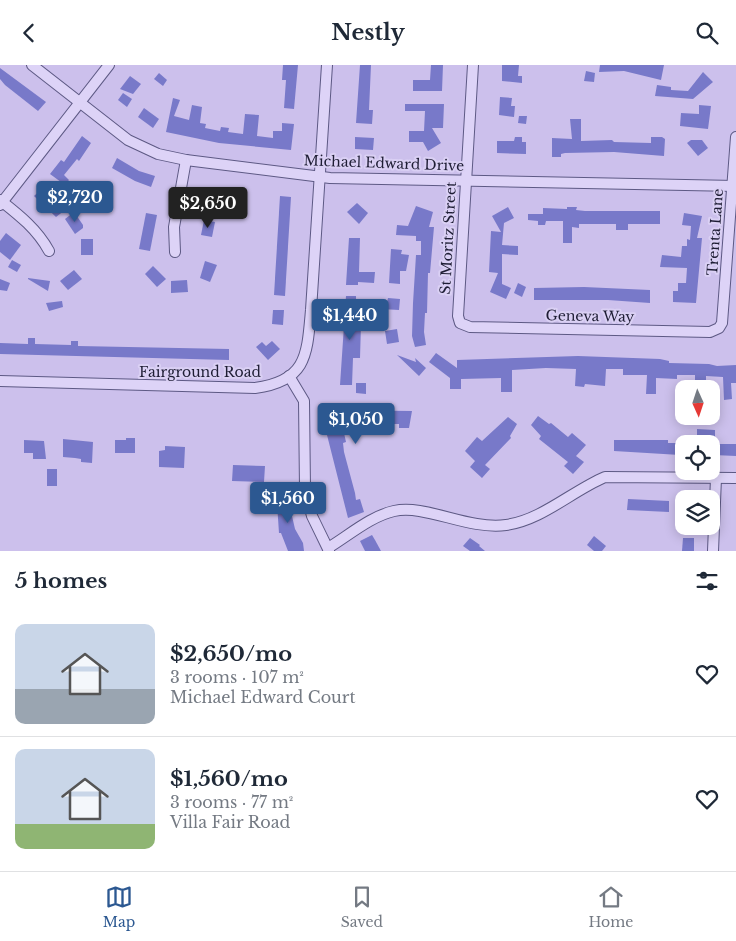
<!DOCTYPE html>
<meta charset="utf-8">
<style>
:root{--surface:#fff;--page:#f2f2f3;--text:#1f2937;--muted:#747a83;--line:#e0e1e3;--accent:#2c5891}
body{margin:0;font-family:"Libre Baskerville",serif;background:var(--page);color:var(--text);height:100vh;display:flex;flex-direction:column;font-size:19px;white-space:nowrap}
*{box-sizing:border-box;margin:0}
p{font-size:16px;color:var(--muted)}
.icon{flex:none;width:28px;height:28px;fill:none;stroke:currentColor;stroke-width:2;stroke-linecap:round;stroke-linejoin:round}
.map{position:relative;height:486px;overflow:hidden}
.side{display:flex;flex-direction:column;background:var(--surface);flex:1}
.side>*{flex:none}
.needle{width:32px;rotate:177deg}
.fabs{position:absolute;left:675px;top:315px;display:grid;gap:10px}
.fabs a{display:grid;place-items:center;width:45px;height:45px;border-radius:10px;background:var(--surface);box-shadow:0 2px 12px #0003;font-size:25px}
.price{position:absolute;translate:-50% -42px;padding:0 11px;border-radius:5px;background:var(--accent);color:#fff;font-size:16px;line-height:32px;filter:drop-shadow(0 1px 2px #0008)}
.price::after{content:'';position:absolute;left:50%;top:30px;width:15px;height:11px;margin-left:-8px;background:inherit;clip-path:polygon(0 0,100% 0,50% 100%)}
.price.current{background:#222;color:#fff}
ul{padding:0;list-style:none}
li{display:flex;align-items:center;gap:15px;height:125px;padding:0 15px}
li+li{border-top:1px solid var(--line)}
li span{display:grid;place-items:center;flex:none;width:140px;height:100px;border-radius:10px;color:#555}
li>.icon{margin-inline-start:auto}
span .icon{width:60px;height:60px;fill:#fffc;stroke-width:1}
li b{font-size:21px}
h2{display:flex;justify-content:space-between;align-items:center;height:60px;padding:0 15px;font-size:21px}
header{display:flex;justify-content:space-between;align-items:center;height:65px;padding:0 15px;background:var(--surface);font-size:22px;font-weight:700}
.dock{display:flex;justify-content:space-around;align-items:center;height:70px;border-top:1px solid var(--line);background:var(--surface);font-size:14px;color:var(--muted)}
.dock a{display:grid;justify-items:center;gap:2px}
.dock .current{color:var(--accent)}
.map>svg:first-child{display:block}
.building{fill:#7879c9}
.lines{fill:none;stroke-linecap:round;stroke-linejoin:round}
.minor-casing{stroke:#5d5984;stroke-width:12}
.minor{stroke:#ddd3f7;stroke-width:10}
.labels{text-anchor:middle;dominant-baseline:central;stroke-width:4;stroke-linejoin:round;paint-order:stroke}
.street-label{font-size:14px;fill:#1e1d34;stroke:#dad0f4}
</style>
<header><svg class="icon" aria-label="back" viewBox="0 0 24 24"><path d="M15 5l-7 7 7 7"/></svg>Nestly<svg class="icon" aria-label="search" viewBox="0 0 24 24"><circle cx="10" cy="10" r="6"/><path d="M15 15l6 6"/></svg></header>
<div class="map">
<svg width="736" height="486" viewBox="0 0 736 486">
<rect width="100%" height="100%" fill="#ccc0ec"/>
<g class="building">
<path d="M283 0H298L294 44 284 43 286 15H282Z"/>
<path d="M360 0H371L369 45H373L372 59 356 58Z"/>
<path d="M431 0H443L442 26H413V15H430Z"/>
<path d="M502 0H519L518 11H522V18L502 16Z"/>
<path d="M600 0H664L661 15 624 6 599 7Z"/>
<path d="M0 3 46 37 38 46 5 20 0 14Z"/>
<path d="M586 6 595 8 594 17 584 16Z"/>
<path d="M703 7 713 17 693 34 655 31 657 20 671 22V25L688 26Z"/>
<path d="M159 8 167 15 163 21 154 14Z"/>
<path d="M130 11 141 19 133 29 120 24Z"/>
<path d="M123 28 132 34 127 42 118 35Z"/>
<path d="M500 32 512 33 511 41H515L514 52 499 50Z"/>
<path d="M173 33 180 35 174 51 189 55 192 40 202 42 200 58 206 59 205 63 220 66 221 62 229 63 228 67 243 69 245 49 259 50 257 71 273 73V66H282V58L294 59 291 85 219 78 166 67Z"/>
<path d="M405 39H444L443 63H432L441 78 428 86 423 77H409V66H424L425 46H405Z"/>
<path d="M699 40 711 41 708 64 680 61 681 48 699 49Z"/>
<path d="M144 43 159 54 153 63 138 52Z"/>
<path d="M519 51H527L526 59 518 58Z"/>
<path d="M570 54H581V76L612 75 614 77 651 78V72H662L665 74 664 91 614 87 565 88 561 89V92H552V73L572 74Z"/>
<path d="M82 71 91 78 79 96 77 94 64 110 69 115 65 120 50 109 61 95 64 97Z"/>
<path d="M355 72 374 73 373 85 355 84Z"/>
<path d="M515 72H522V77H526V89L497 88V76H514Z"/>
<path d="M691 75H702L708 83 698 91 687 78Z"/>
<path d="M117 93 139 106 155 111 151 122 135 116 112 103Z"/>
<path d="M42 124 65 145 56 152 34 131Z"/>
<path d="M201 130 212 132 210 148 199 146Z"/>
<path d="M280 131 291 132 285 231 274 230Z"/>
<path d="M357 138 368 148 359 159 347 147Z"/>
<path d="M416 141 433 147 429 162H434L430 208H428L427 248H425L424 267 426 280 415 282 412 271 413 238 416 190H421V176H416V171L396 170 397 160 408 161Z"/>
<path d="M508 142 514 153 504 158 502 180 518 181V190L502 189V219L511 223 506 234 490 227 498 208 489 207 491 166 501 167 492 151Z"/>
<path d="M567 142H577L576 145 585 146H660V159H628V165H616V159H579V163L572 162V178H563V156H546L545 160H538V156L528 155V149H543V143L567 144Z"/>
<path d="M74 147 83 160V163L75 169 65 154Z"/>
<path d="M146 148 157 150 150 186 139 184Z"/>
<path d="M684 148 702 151 697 173H702L696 238 673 237V226H678V218H686L687 203 660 202 662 190 681 192 682 181H687V174L690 175 691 161 682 160Z"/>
<path d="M204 155 215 157 212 172 201 170Z"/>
<path d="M6 168 21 180 10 195 0 187V176Z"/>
<path d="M349 173H360L359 207H375L374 218 358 217V220H346Z"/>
<rect x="81" y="174" width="12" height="16"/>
<path d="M391 184 402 185 401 189 409 190 406 206H400V219L389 218Z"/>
<path d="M12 195 21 200 17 207 8 202Z"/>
<path d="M205 196 217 200 210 217 200 213Z"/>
<path d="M153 201 166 214 157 222 145 209Z"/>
<path d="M74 205 82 214 68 225 60 216Z"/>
<path d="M28 213 50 216 48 226 28 214Z"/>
<path d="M0 214 10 218 7 226 0 225Z"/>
<path d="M187 215 188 227 171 228V216Z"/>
<path d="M518 218 526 222 522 232 514 228Z"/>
<path d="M584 222 650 225V238L608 235H534V223Z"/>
<path d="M346 231H356V259H361L360 293H353L352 320H340Z"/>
<path d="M388 233 400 234 399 245 381 244 380 236 387 237Z"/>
<path d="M62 236 63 242 49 246 46 238Z"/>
<path d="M273 245H284L283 260 272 259Z"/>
<path d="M397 264 399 277 387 279 385 266Z"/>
<path d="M28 273H35V279L71 280V276H78V281L229 284V295L0 289V278L28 279Z"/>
<path d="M272 276 280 284 268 295 256 282 262 277 266 281Z"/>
<path d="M436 288 457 303V295L578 291 660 294 669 296V298L709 299 717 301 736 300V318H731L732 334 724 335 723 312 706 311V324H695V310H677V314L656 313V329H646L647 310H623V304H606L605 321 585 319 584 322 575 321 576 304 546 303 512 305V327H501V313L461 314V324H450V313L429 297Z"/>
<path d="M397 290 416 297 415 293 426 303 419 311Z"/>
<path d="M356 318H366V329L356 328Z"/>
<path d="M327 345 412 346 409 363H399V359H342L346 377 343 378 344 387 355 428 356 435 360 434 364 447 348 453 327 370Z"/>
<path d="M538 351 549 359 551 358 568 372 572 368 586 380 576 391 584 397 573 409 564 401 568 397 539 374 541 371 531 360Z"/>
<path d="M508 352 517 359 510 371 511 373 485 400 490 404 482 413 470 402 475 396 465 386 477 372 482 376Z"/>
<path d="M697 364 715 365V379H697Z"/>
<path d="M126 373H135V388H115V375H126Z"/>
<path d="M63 374 93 377 92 398 81 397V394L75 393 63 392Z"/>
<path d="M24 375 44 376 46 394H33V388H24Z"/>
<path d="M614 375H668V378H681L680 390 614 386Z"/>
<path d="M714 379H736V391L714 390Z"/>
<path d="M165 381 185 382 184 403 159 402V386L165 385Z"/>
<path d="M233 400 265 401 264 417 232 416Z"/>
<rect x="47" y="404" width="10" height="17"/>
<path d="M286 425 295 464 303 478 304 486H288L281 468H279L277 438 280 437 277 427Z"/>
<path d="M628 434 669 436V447L627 445Z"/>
<path d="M372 470 375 475 381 486H365L360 476Z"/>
<path d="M594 471 606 481 602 486H594L587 480Z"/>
<path d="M470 473 480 480 479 481 485 486H470L463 481Z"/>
<path d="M683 473H694V486H682Z"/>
</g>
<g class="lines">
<g class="minor-casing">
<g id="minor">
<path d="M32 0 128 75 158 89 186 95 330 113 736 121"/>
<path d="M473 0 458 251 460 258 470 262 710 267 719 263 722 258 736 72"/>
<path d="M0 135C19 150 37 164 49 186"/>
<path d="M0 140 109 0"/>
<path d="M175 187 174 162 186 95"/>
<path d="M289 311 304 336 305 424 312 451 329 486"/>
<path d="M0 316 255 323C307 316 307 290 311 245L327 0"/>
<path d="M328 483C348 471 371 451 394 446 426 439 467 465 506 460 542 455 572 426 605 412L736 413"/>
<path d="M713 486 716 413"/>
</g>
</g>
<use href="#minor" class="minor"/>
</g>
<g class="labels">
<g class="street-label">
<text transform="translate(384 98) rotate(2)">Michael Edward Drive</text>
<text transform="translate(715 167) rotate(-86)">Trenta Lane</text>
<text transform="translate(448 173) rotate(-87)">St Moritz Street</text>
<text transform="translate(590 251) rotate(1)">Geneva Way</text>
<text x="200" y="307">Fairground Road</text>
</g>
</g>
</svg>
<div class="fabs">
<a><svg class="needle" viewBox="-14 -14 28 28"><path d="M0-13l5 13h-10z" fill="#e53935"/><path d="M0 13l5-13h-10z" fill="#747a83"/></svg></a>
<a><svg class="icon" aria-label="locate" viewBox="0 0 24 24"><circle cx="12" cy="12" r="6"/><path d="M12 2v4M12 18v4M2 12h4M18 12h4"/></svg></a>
<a><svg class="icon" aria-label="layers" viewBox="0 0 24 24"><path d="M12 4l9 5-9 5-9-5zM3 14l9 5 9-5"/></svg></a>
</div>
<b class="price" style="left:75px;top:158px">$2,720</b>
<b class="price current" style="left:208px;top:164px">$2,650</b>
<b class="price" style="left:350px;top:276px">$1,440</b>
<b class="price" style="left:356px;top:380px">$1,050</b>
<b class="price" style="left:288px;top:459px">$1,560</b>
</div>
<section class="side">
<h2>5 homes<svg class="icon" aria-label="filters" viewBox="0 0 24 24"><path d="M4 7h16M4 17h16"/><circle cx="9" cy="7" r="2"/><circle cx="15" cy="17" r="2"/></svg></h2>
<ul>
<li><span style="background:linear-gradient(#c9d6e8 65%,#9aa5b1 0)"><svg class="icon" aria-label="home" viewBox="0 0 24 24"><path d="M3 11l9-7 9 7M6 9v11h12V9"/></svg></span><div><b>$2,650/mo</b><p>3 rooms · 107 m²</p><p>Michael Edward Court</p></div><svg class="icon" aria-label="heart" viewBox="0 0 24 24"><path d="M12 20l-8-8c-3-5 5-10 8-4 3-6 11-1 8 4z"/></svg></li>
<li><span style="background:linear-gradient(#c9d6e8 75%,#8fb573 0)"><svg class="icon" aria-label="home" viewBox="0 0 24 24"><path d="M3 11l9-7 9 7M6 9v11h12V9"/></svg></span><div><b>$1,560/mo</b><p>3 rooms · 77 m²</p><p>Villa Fair Road</p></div><svg class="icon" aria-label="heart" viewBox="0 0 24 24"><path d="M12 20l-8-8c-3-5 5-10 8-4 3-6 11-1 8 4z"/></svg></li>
</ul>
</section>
<nav class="dock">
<a class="current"><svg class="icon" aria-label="map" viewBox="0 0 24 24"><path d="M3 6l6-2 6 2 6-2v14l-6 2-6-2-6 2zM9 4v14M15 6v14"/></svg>Map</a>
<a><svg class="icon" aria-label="saved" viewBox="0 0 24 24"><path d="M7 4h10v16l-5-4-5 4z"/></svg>Saved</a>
<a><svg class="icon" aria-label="home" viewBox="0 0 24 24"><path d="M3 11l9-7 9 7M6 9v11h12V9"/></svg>Home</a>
</nav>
